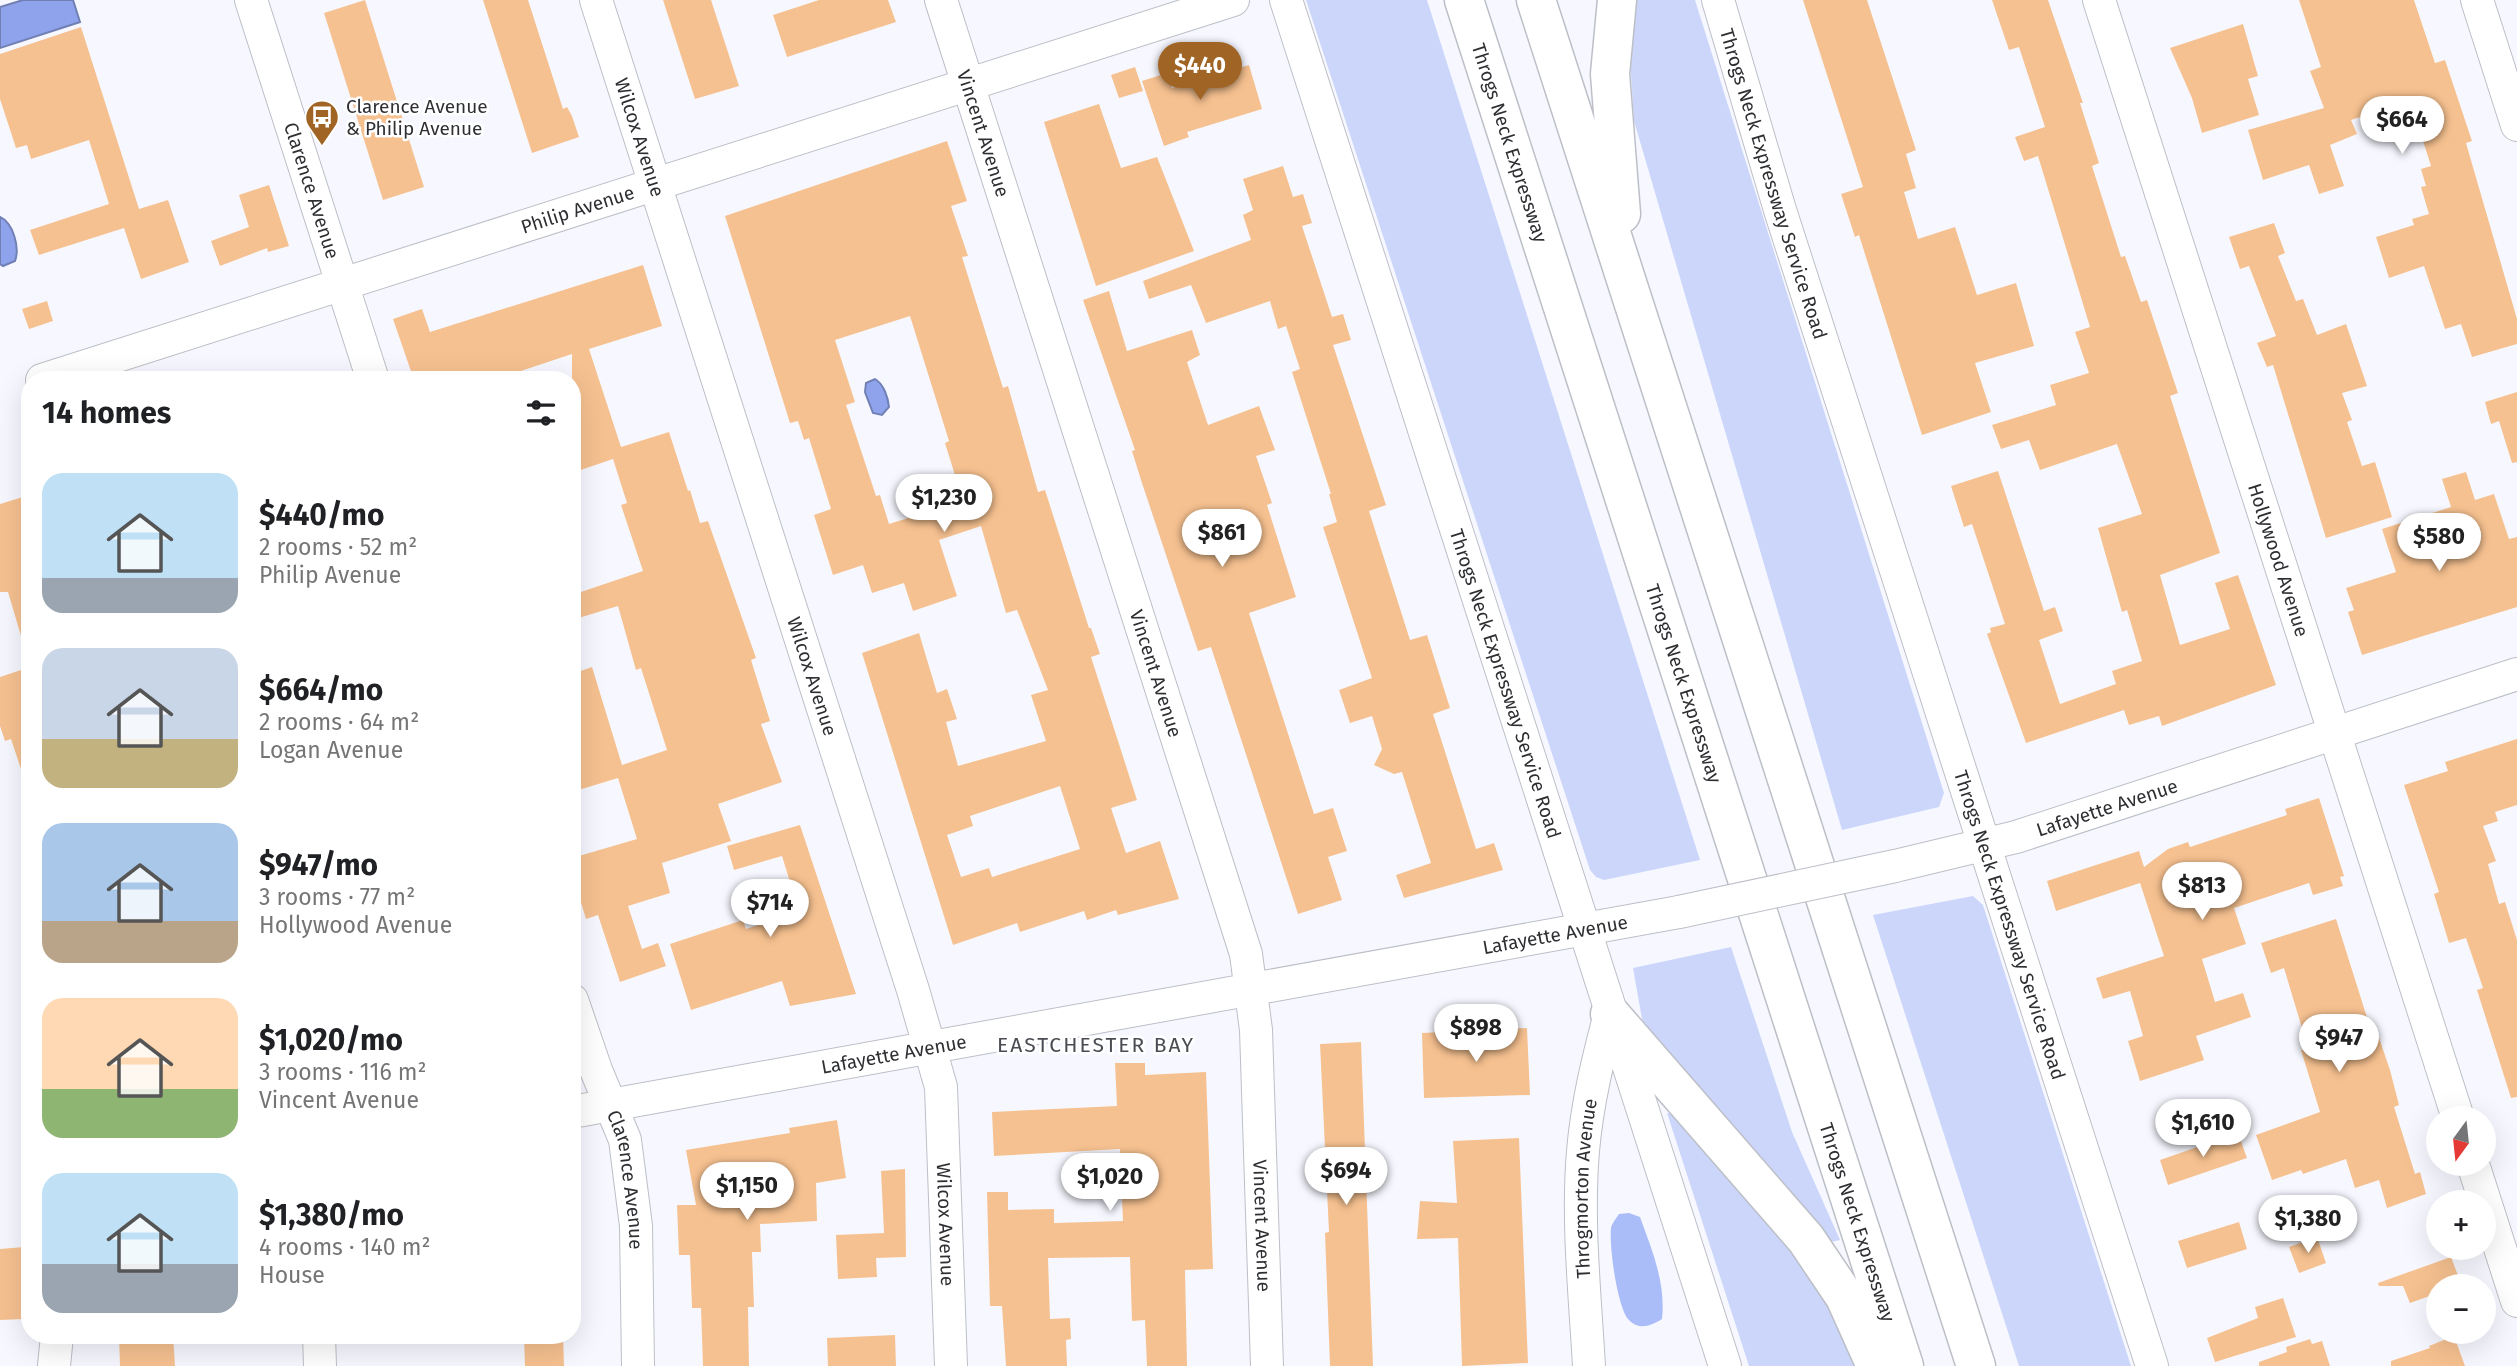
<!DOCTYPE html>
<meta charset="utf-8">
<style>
:root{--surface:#fff;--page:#f6f6f6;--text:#202124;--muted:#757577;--accent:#a06525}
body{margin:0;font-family:"Fira Sans",sans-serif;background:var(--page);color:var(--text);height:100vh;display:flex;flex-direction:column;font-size:26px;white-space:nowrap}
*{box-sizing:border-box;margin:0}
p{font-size:23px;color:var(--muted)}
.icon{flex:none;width:38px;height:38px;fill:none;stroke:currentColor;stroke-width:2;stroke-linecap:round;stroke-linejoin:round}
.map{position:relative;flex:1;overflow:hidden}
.details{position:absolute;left:21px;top:371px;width:560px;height:973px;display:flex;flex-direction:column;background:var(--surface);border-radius:28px;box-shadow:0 7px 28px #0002}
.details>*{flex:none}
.needle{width:46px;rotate:195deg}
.tools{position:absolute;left:2426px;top:1106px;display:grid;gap:14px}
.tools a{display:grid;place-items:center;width:70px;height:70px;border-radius:50%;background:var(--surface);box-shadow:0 7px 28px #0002;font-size:35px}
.price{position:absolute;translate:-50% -60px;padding:0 16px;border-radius:24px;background:#fff;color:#222;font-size:23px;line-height:46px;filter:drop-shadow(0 2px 4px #0008)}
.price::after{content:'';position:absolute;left:50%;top:42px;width:21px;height:16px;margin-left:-10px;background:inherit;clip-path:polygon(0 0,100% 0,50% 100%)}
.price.active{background:var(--accent);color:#fff}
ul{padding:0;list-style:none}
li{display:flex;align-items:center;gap:21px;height:175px;padding:0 21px}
li span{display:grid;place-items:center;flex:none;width:196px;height:140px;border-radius:21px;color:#555}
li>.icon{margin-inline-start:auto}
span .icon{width:84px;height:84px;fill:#fffc;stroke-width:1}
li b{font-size:30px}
h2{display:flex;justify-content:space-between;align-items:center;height:84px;padding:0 21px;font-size:30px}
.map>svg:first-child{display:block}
.green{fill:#cbd6fa}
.forest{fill:#abbdf9}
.water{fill:#8ea3ec;stroke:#7180b4;stroke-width:2}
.building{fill:#f6c190;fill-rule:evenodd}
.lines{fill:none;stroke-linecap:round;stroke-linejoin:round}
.minor-casing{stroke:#bdbfc7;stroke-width:34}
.highway-casing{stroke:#bdbfc7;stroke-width:41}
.minor{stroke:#fff;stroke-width:32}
.highway{stroke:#fff;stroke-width:38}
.minor-bridge-casing{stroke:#bdbfc7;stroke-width:34;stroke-linecap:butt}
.minor-bridge{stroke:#fff;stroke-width:32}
.labels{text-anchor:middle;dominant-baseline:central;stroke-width:5;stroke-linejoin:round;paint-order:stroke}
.poi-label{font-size:19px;fill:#2e2f32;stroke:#fff;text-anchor:start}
.street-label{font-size:19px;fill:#2e2f32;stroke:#fff}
.neighbourhood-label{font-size:21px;letter-spacing:2px;fill:#4a4c53;stroke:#fff}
</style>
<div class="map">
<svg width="2517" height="1366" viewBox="0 0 2517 1366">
<rect width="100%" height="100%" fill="#f7f8ff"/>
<g class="green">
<path d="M1306 0H1427L1700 860 1604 880 1596 877 1590 870Z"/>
<path d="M1633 0H1695L1944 793 1939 807 1842 830 1634 121 1628 29Z"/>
<path d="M1973 896 1983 905 2131 1366H2019L1873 915Z"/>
<path d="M1731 947 1792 1132 1840 1240 1826 1243 1658 1043 1642 1019 1633 968Z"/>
<path d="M1667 1113 1676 1115 1835 1302 1855 1366H1749Z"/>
</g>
<path class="forest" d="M1629 1213 1640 1217C1652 1250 1666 1283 1662 1319 1651 1326 1638 1331 1628 1319 1617 1305 1609 1246 1611 1228 1612 1223 1616 1219 1619 1214Z"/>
<g class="water">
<path d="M23 0H73L80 22 0 48V7Z"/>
<path d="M0 217C13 223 20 247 15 261L3 266 0 264Z"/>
<path d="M875 379C884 384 888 398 889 407L882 415 873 413 865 392 866 383Z"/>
</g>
<g class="building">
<path d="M365 0 424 187 383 200 324 13Z"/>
<path d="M483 0H528L563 109 567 107 572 116 579 137 532 153Z"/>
<path d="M663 0H711L739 86 695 99Z"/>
<path d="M819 0H888L896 22 787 57 773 15Z"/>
<path d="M1803 0H1867L1916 150 1906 154 1916 188 1904 192 1918 239 1955 227 1977 295 2016 283 2034 346 1975 363 1991 412 1922 435 1859 235 1855 237 1841 194 1863 187Z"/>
<path d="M1992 0H2048L2083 103H2080L2099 163 2092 166 2121 257 2125 256 2141 302 2147 300 2178 393 2170 396 2220 553 2160 575 2180 645 2230 629 2215 583 2238 575 2276 685 2162 726 2159 716 2129 725 2124 710 2026 743 1987 634 1991 632 1990 628 2005 624 1972 524 1964 527 1951 486 1998 471 2044 611 2055 607 2063 631 2039 640 2060 704 2116 684 2112 671 2142 661 2127 610 2122 612 2098 528 2142 514 2117 444 2040 470 2029 440 2001 449 1992 425 2056 405 2050 385 2089 373 2075 332 2090 327 2038 156 2024 161 2015 137 2045 127 2019 47 2009 50Z"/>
<path d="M2299 0H2414L2435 63 2445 60 2472 141 2466 143 2517 319V344L2472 357 2461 324 2445 329 2424 266 2389 278 2376 237 2414 225 2412 219 2429 214 2421 187 2426 186 2421 169 2431 166 2418 125 2405 129 2397 105 2351 120 2357 134 2330 145 2344 186 2319 194 2309 165 2263 180 2248 130 2324 108 2310 71 2321 67Z"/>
<path d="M2243 24 2258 76 2248 79 2259 115 2202 133 2192 98 2170 48Z"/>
<path d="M81 27 139 209 168 200 189 262 141 279 124 228 39 255 30 230 109 204 89 140 31 159 27 145 16 148 0 99V54Z"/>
<path d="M1249 65 1262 109 1187 132 1189 137 1164 146 1142 81 1167 73 1172 88Z"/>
<path d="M1135 67 1143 91 1119 98 1111 75Z"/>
<path d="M1099 104 1121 168 1157 157 1194 251 1096 286 1044 122Z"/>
<path d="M947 141 967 201 951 206 968 256 962 257 1003 388 1008 386 1038 492 1045 490 1089 628H1091L1100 654 1091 657 1137 800 1111 808 1126 853 1160 841 1179 899 1118 915 1116 910 1087 920 1084 911 1020 932 1017 923 953 945 862 653 919 633 937 693 947 689 957 719 946 722 958 766 1046 741 1031 695 1048 690 1017 610 1006 613 981 526 939 540 957 596 913 611 904 583 872 593 863 565 833 575 814 515 831 509 809 438 804 440 798 421 790 423 725 216ZM910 316 949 441 945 443 963 501 889 524 880 495 876 496 846 405 855 402 835 340ZM1060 786 1080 849 992 877 989 868 961 877 947 835 973 826 970 816Z"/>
<path d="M1283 166 1293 197 1303 194 1312 223 1302 226 1332 317 1343 314 1351 340 1333 345 1386 505 1369 511 1410 640 1427 635 1450 708 1433 714 1476 849 1494 843 1503 870 1404 898 1396 875 1431 863 1402 772 1394 774 1374 765 1382 749 1372 716 1350 723 1339 690 1372 678 1323 527 1337 522 1329 494H1331L1292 372 1300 369 1286 326 1278 329 1270 301 1206 323 1191 285 1149 299 1143 281 1251 240 1243 215 1253 210 1243 179Z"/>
<path d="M269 185 289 246 268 252 267 248 220 266 211 241 249 227 239 195Z"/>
<path d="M2274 223 2285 253 2278 256 2296 301 2303 299 2317 335 2346 324 2367 386 2342 393 2352 420 2347 422 2362 466 2375 462 2392 517 2326 538 2273 365 2267 367 2257 343 2276 336 2249 266 2240 269 2229 237Z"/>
<path d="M643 265 662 326 589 349 621 447 669 432 688 491 690 490 700 523 708 521 756 658 751 660 770 721 761 724 782 782 718 804 731 841 662 863 670 893 628 906 642 949 658 943 666 966 620 982 598 915 586 919 572 872V858L637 839 618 778 572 792V674L592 667 622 765 667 750 641 668 636 670 618 606 572 620V595L643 571 621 505 627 503 613 459 572 473V354L494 380H414L393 319 422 309 430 332Z"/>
<path d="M1109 291 1127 351 1192 330 1200 355 1187 362 1208 425 1259 406 1275 450 1256 456 1272 503 1267 505 1296 597 1249 613 1314 814 1333 808 1347 851 1328 857 1342 900 1298 914 1211 647 1198 651 1141 480 1132 451 1135 450 1083 300Z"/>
<path d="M47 301 53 321 29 329 22 309Z"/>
<path d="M2517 392V462L2512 463 2499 421 2491 424 2485 402Z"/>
<path d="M2466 472 2475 500 2494 494 2509 539 2517 537V607L2362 655 2348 612 2354 610 2346 588 2396 572 2382 529 2451 507 2442 479Z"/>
<path d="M26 496 30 509V645L24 646 8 592H0V504Z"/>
<path d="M30 667V783L26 784 11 739 5 741 0 726V677Z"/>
<path d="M2517 739V805L2495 812 2498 821 2483 826 2496 861 2488 864 2499 904 2505 902 2517 940V1097L2511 1098 2477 990 2483 988 2466 938 2449 943 2434 894 2439 892 2404 785 2448 771 2445 762Z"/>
<path d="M2319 798 2344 876 2340 877 2343 886 2313 895 2309 883 2234 908 2246 944 2202 959 2215 1002 2243 993 2251 1017 2196 1036 2204 1060 2140 1081 2128 1041 2143 1036 2130 991 2103 999 2096 978 2164 956 2140 883 2056 911 2047 881 2139 851 2144 867 2168 849 2188 842 2190 847 2287 815 2285 809Z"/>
<path d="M800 825 856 994 790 1006 782 981 691 1010 670 944 743 920 746 929 799 911 782 856 734 870 727 846Z"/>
<path d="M2336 919 2370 1027 2375 1026 2390 1070 2399 1105 2394 1107 2415 1174 2420 1172 2426 1194 2387 1208 2379 1180 2355 1188 2346 1159 2303 1174 2301 1170 2272 1180 2256 1135 2320 1112 2301 1050 2308 1048 2284 968 2271 973 2261 943Z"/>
<path d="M1527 1028 1530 1095 1424 1098 1422 1033Z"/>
<path d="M1361 1042 1373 1366H1330L1325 1233 1329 1232 1320 1044Z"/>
<path d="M1115 1063H1145V1075L1206 1072 1213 1269 1185 1270 1187 1366H1147L1145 1320 1132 1321 1130 1257 1048 1258 1050 1319 1070 1318 1071 1339 1066 1340 1067 1366H1006L1002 1306H990L987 1192H1008V1210L1054 1209V1223L1123 1221 1120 1149 994 1156 992 1112 1117 1106Z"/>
<path d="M837 1120 846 1178 816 1183 817 1221 760 1224 761 1252H752L754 1307H748L749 1366H703L701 1308H692L690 1255H679L677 1205H696L686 1150 790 1133 789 1128Z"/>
<path d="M2238 1133 2247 1158 2168 1185 2160 1160Z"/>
<path d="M1519 1138 1528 1363 1462 1366 1458 1238 1417 1239 1420 1201 1457 1203 1453 1141Z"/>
<path d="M905 1169 906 1257 876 1258 877 1277 838 1279 836 1235 884 1233 881 1171Z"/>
<path d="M2239 1222 2247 1249 2187 1268 2178 1241Z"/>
<path d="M2317 1237 2326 1263 2299 1273 2289 1247Z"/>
<path d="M24 1247V1257H30V1289L23 1290 24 1319 0 1320V1249Z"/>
<path d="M2451 1257 2462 1286H2438V1293L2410 1303 2403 1286H2379L2378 1283Z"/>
<path d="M2283 1298 2296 1337 2215 1362 2207 1338 2258 1318 2255 1307Z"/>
<path d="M119 1335H173L175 1366H120Z"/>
<path d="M563 1335 564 1366H525L524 1336Z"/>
<path d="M895 1335 896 1366H828L827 1338Z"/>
<path d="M2454 1336 2465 1366H2391V1361L2430 1348 2429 1346Z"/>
<path d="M2310 1339 2312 1344 2322 1341 2330 1366H2259V1362L2287 1352 2286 1347Z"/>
</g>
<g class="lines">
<g class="minor-casing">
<g id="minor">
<path id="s1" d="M251 0 373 380"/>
<path id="s2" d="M596 0 913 990 941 1087 951 1366"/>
<path id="s3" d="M941 0 1246 954 1256 1030 1267 1366"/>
<path id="s4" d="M1286 0 1725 1366"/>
<path id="s5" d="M1718 0 1780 210 2152 1366"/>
<path id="s6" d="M2099 0 2458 1118"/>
<path d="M2477 0 2517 125"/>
<path id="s7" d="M42 380 1233 0"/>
<path id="s8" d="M1895 866 2016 837 2517 674"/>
<path id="s9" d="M572 1000 596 1070 625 1140 636 1226 638 1366"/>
<path id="s10" d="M572 1112 1679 912"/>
<path d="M2473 1164 2517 1301"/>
<path d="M319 1335 320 1366"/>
<path d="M54 1366 57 1335"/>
<path id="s11" d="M1589 1366C1585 1295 1577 1222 1583 1151 1587 1104 1598 1059 1610 1014"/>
</g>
</g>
<g class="highway-casing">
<g id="highway">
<path id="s12" d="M1464 0 1904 1366"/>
<path d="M1536 0 1976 1366"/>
<path d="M1617 0 1610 74 1621 214"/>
<path d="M1610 1014 1806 1239 1845 1297 1876 1366"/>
</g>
</g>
<use href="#minor" class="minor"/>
<use href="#highway" class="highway"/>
<g class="minor-bridge-casing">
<path id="minor-bridge" d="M1679 912 1895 866"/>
</g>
<use href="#minor-bridge" class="minor-bridge"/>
</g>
<defs>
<g id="bus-pin" transform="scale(1.75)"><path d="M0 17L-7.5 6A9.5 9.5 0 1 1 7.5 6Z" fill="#a06525" stroke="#fff"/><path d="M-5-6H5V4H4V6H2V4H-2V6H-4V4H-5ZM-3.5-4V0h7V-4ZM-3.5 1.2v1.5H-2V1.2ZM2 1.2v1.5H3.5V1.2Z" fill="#fff"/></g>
</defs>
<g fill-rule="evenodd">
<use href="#bus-pin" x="322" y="117"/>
</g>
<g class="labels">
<g class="poi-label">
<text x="346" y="106">Clarence Avenue<tspan x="346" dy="22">&amp; Philip Avenue</tspan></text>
</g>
<g class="street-label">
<text stroke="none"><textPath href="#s3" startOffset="140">Vincent Avenue</textPath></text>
<text stroke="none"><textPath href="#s2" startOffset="144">Wilcox Avenue</textPath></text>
<text stroke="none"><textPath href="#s12" startOffset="150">Throgs Neck Expressway</textPath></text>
<text stroke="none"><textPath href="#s5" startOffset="192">Throgs Neck Expressway Service Road</textPath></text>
<text stroke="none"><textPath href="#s1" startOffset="200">Clarence Avenue</textPath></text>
<text stroke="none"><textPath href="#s7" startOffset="562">Philip Avenue</textPath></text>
<text stroke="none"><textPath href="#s6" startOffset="588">Hollywood Avenue</textPath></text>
<text stroke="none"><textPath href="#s3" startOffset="707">Vincent Avenue</textPath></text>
<text stroke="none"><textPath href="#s2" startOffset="710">Wilcox Avenue</textPath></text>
<text stroke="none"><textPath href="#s4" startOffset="718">Throgs Neck Expressway Service Road</textPath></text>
<text stroke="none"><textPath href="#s12" startOffset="718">Throgs Neck Expressway</textPath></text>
<text stroke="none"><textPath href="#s8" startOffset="220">Lafayette Avenue</textPath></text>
<text stroke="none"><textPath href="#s5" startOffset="970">Throgs Neck Expressway Service Road</textPath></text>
<text stroke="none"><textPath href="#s10" startOffset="999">Lafayette Avenue</textPath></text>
<text stroke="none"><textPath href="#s10" startOffset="327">Lafayette Avenue</textPath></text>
<text stroke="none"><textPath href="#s9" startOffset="189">Clarence Avenue</textPath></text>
<text stroke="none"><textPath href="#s11" startOffset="178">Throgmorton Avenue</textPath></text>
<text stroke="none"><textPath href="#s2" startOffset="1278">Wilcox Avenue</textPath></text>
<text stroke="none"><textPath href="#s12" startOffset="1284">Throgs Neck Expressway</textPath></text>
<text stroke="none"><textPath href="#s3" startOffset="1274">Vincent Avenue</textPath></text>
</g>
<g class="neighbourhood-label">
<text x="1096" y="1045">EASTCHESTER BAY</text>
</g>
</g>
</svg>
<div class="tools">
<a><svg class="needle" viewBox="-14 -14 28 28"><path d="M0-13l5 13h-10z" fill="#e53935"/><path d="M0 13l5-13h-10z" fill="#757577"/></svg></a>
<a>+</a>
<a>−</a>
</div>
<b class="price active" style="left:1200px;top:102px">$440</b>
<b class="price" style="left:2402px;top:156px">$664</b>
<b class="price" style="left:944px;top:534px">$1,230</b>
<b class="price" style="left:1222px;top:569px">$861</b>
<b class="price" style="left:2439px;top:573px">$580</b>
<b class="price" style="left:2202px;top:922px">$813</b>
<b class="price" style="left:770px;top:939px">$714</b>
<b class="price" style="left:1476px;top:1064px">$898</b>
<b class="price" style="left:2339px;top:1074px">$947</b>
<b class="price" style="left:2203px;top:1159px">$1,610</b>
<b class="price" style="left:1346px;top:1207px">$694</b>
<b class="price" style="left:1110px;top:1213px">$1,020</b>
<b class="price" style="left:747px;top:1222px">$1,150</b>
<b class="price" style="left:2308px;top:1255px">$1,380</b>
<section class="details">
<h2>14 homes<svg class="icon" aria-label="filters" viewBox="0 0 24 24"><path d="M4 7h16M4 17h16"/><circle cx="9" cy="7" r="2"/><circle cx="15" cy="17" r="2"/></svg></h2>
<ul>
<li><span style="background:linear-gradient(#bfe0f5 75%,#9aa5b1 0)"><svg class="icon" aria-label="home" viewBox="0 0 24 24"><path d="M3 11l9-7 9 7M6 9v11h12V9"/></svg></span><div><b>$440/mo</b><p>2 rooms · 52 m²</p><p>Philip Avenue</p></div></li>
<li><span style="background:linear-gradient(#c9d6e8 65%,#c2b280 0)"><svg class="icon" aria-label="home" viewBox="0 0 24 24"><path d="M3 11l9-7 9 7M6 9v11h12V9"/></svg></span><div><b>$664/mo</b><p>2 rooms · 64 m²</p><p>Logan Avenue</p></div></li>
<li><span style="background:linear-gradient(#a9c7e8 70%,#b9a48a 0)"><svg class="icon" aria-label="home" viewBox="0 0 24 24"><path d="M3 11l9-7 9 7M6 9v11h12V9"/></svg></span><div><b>$947/mo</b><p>3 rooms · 77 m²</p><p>Hollywood Avenue</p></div></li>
<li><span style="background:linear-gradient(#ffd9b3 65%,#8fb573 0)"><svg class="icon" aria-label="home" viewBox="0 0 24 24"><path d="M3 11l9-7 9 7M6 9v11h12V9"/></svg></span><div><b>$1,020/mo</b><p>3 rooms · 116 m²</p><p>Vincent Avenue</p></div></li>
<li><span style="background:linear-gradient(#bfe0f5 65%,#9aa5b1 0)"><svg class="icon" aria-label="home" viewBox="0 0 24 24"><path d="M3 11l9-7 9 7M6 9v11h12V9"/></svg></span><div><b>$1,380/mo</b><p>4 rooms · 140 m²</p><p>House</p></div></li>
</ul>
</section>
</div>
